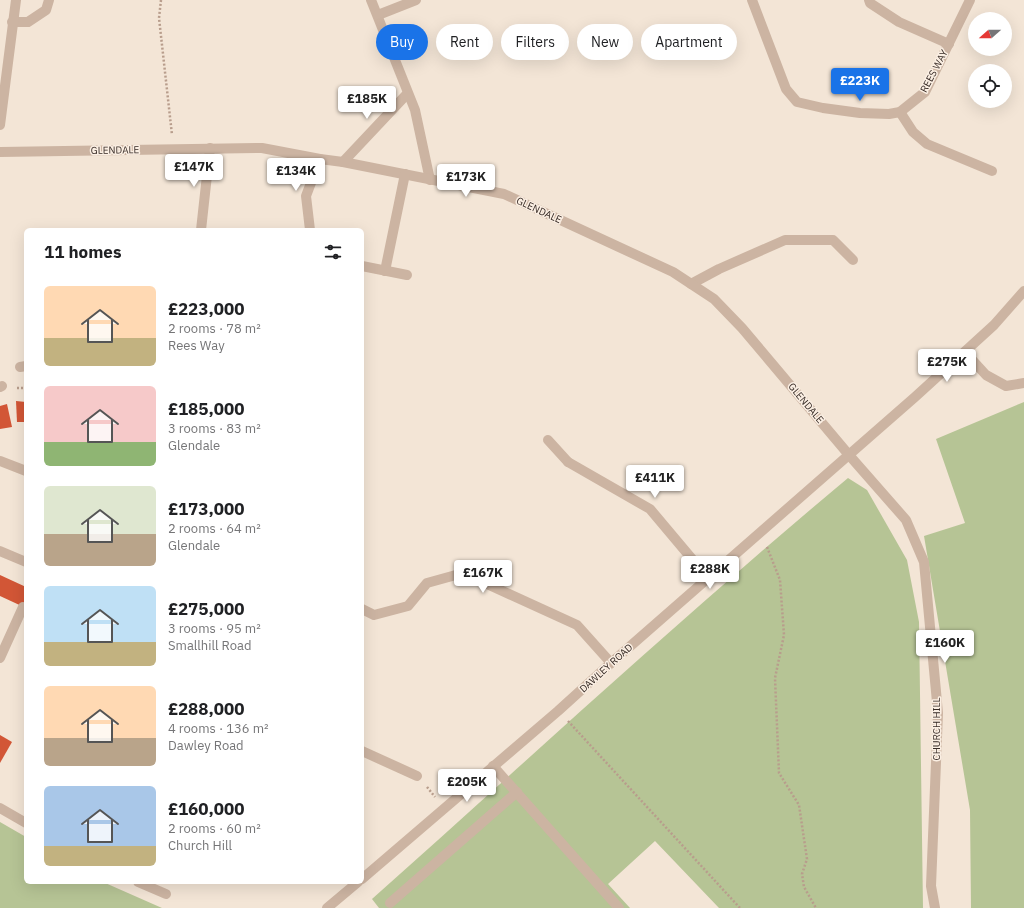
<!DOCTYPE html>
<meta charset="utf-8">
<style>
:root{--surface:#fff;--page:#f2f2f2;--text:#202124;--muted:#757577;--accent:#1a73e8}
body{margin:0;font-family:"IBM Plex Sans",sans-serif;background:var(--page);color:var(--text);height:100vh;display:flex;flex-direction:column;font-size:15px;white-space:nowrap}
*{box-sizing:border-box;margin:0}
p{font-size:13px;color:var(--muted)}
.icon{flex:none;width:22px;height:22px;fill:none;stroke:currentColor;stroke-width:2;stroke-linecap:round;stroke-linejoin:round}
.map{position:relative;flex:1;overflow:hidden}
.sheet{position:absolute;left:24px;top:228px;width:340px;height:656px;display:flex;flex-direction:column;background:var(--surface);border-radius:6px;box-shadow:0 4px 16px #0002}
.sheet>*{flex:none}
.banner{position:absolute;left:376px;top:24px;width:380px;height:36px;display:flex;gap:8px}
.needle{width:26px;rotate:249deg}
.buttons{position:absolute;left:968px;top:12px;display:grid;gap:8px}
.buttons a{display:grid;place-items:center;width:44px;height:44px;border-radius:50%;background:var(--surface);box-shadow:0 4px 16px #0002;font-size:20px}
.price{position:absolute;translate:-50% -34px;padding:0 9px;border-radius:4px;background:#fff;color:#222;font-size:13px;line-height:26px;filter:drop-shadow(0 1px 2px #0008)}
.price::after{content:'';position:absolute;left:50%;top:24px;width:12px;height:9px;margin-left:-6px;background:inherit;clip-path:polygon(0 0,100% 0,50% 100%)}
.price.active{background:var(--accent);color:#fff}
ul{padding:0;list-style:none}
li{display:flex;align-items:center;gap:12px;height:100px;padding:0 20px}
li span{display:grid;place-items:center;flex:none;width:112px;height:80px;border-radius:6px;color:#555}
li>.icon{margin-inline-start:auto}
span .icon{width:48px;height:48px;fill:#fffc;stroke-width:1}
li b{font-size:17px}
h2{display:flex;justify-content:space-between;align-items:center;height:48px;padding:0 20px;font-size:17px}
.tag{padding:0 14px;border-radius:18px;background:var(--surface);box-shadow:0 4px 16px #0002;font-size:14px;line-height:36px}
.tag.active{background:var(--accent);color:#fff}
.map>svg:first-child{display:block}
.green{fill:#b6c495}
.building{fill:#d25636}
.lines{fill:none;stroke-linecap:round;stroke-linejoin:round}
.path{stroke:#b89d8c;stroke-width:2.5;stroke-dasharray:2 2;stroke-linecap:butt}
.service{stroke:#ccb4a2;stroke-width:10}
.minor{stroke:#ccb4a2;stroke-width:10}
.labels{text-anchor:middle;dominant-baseline:central;stroke-width:3;stroke-linejoin:round;paint-order:stroke}
.street-label{font-size:10px;fill:#362a25;stroke:#fbefe3}
</style>
<div class="map">
<svg width="1024" height="908" viewBox="0 0 1024 908">
<rect width="100%" height="100%" fill="#f3e5d6"/>
<g class="green">
<path d="M1024 402V908H971L970 810 924 536 965 523 936 439Z"/>
<path d="M848 478 867 490 907 560 919 622 923 908H719L655 841 608 884 630 908H379L372 899C530 758 685 614 848 478Z"/>
<path d="M0 822 26 837V882H103L162 908H0Z"/>
</g>
<g class="building">
<path d="M16 401 26 402V422H17Z"/>
<path d="M7 404 12 427 0 429V406Z"/>
<path d="M0 575 26 587V608L0 596Z"/>
<path d="M0 735 12 742 0 763Z"/>
</g>
<g class="lines">
<g class="path">
<path d="M161 0 159 18 172 135"/>
<path d="M17 388H26"/>
<path d="M767 547 780 580 784 635 775 678 779 773 799 805 807 859 802 874 804 887 816 908"/>
<path d="M568 721 740 908"/>
<path d="M427 787 435 797"/>
</g>
<g class="service">
<path d="M869 0 870 3 899 22 949 44"/>
<path d="M900 112 913 132 927 144 992 171"/>
<path d="M691 284 719 269 785 240H833L853 260"/>
<path d="M548 440 568 462"/>
<path d="M0 461 26 471"/>
<path d="M0 658 23 607"/>
<path d="M493 766 619 908"/>
<path d="M390 903 517 792"/>
</g>
<g class="minor">
<path d="M371 0 415 110 430 180"/>
<path d="M752 0 786 89 797 102 823 108 860 113 889 114 900 112 925 92 970 0"/>
<path d="M378 15 416 0"/>
<path d="M12 22H28L46 10 49 0"/>
<path d="M0 125 16 0"/>
<path d="M0 152 262 148 320 159 343 162 504 194 673 272 714 299 742 328 849 455 906 520 924 562 938 713 931 886 935 908"/>
<path d="M343 162 407 94"/>
<path d="M201 230 210 148"/>
<path d="M310 230 306 196 320 159"/>
<path d="M362 266 407 275"/>
<path d="M385 271 405 174"/>
<path d="M965 352 986 375 1006 386 1024 383"/>
<path d="M20 367 26 366"/>
<path d="M0 387 2 386"/>
<path d="M568 462 650 509 708 578"/>
<path d="M0 551 26 562"/>
<path d="M362 609 374 615 408 606 427 583 463 573 577 625 611 663"/>
<path d="M362 751 417 776"/>
<path d="M0 808 26 823"/>
<path d="M362 879 558 711 611 663 915 397 994 325 1024 291"/>
<path d="M138 882 166 894"/>
<path d="M327 908 358 882"/>
</g>
</g>
<g class="labels">
<g class="street-label">
<text transform="translate(934 71) rotate(-62)">REES WAY</text>
<text transform="translate(115 150) rotate(-1)">GLENDALE</text>
<text transform="translate(539 210) rotate(25)">GLENDALE</text>
<text transform="translate(806 403) rotate(50)">GLENDALE</text>
<text transform="translate(606 668) rotate(-42)">DAWLEY ROAD</text>
<text transform="translate(936 729) rotate(-90)">CHURCH HILL</text>
</g>
</g>
</svg>
<div class="buttons">
<a><svg class="needle" viewBox="-14 -14 28 28"><path d="M0-13l5 13h-10z" fill="#e53935"/><path d="M0 13l5-13h-10z" fill="#757577"/></svg></a>
<a><svg class="icon" aria-label="locate" viewBox="0 0 24 24"><circle cx="12" cy="12" r="6"/><path d="M12 2v4M12 18v4M2 12h4M18 12h4"/></svg></a>
</div>
<b class="price active" style="left:860px;top:102px">£223K</b>
<b class="price" style="left:367px;top:120px">£185K</b>
<b class="price" style="left:194px;top:188px">£147K</b>
<b class="price" style="left:296px;top:192px">£134K</b>
<b class="price" style="left:466px;top:198px">£173K</b>
<b class="price" style="left:947px;top:383px">£275K</b>
<b class="price" style="left:655px;top:499px">£411K</b>
<b class="price" style="left:710px;top:590px">£288K</b>
<b class="price" style="left:483px;top:594px">£167K</b>
<b class="price" style="left:945px;top:664px">£160K</b>
<b class="price" style="left:467px;top:803px">£205K</b>
<div class="banner">
<a class="tag active">Buy</a>
<a class="tag">Rent</a>
<a class="tag">Filters</a>
<a class="tag">New</a>
<a class="tag">Apartment</a>
</div>
<section class="sheet">
<h2>11 homes<svg class="icon" aria-label="filters" viewBox="0 0 24 24"><path d="M4 7h16M4 17h16"/><circle cx="9" cy="7" r="2"/><circle cx="15" cy="17" r="2"/></svg></h2>
<ul>
<li><span style="background:linear-gradient(#ffd9b3 65%,#c2b280 0)"><svg class="icon" aria-label="home" viewBox="0 0 24 24"><path d="M3 11l9-7 9 7M6 9v11h12V9"/></svg></span><div><b>£223,000</b><p>2 rooms · 78 m²</p><p>Rees Way</p></div></li>
<li><span style="background:linear-gradient(#f6c9c9 70%,#8fb573 0)"><svg class="icon" aria-label="home" viewBox="0 0 24 24"><path d="M3 11l9-7 9 7M6 9v11h12V9"/></svg></span><div><b>£185,000</b><p>3 rooms · 83 m²</p><p>Glendale</p></div></li>
<li><span style="background:linear-gradient(#dfe7d0 60%,#b9a48a 0)"><svg class="icon" aria-label="home" viewBox="0 0 24 24"><path d="M3 11l9-7 9 7M6 9v11h12V9"/></svg></span><div><b>£173,000</b><p>2 rooms · 64 m²</p><p>Glendale</p></div></li>
<li><span style="background:linear-gradient(#bfe0f5 70%,#c2b280 0)"><svg class="icon" aria-label="home" viewBox="0 0 24 24"><path d="M3 11l9-7 9 7M6 9v11h12V9"/></svg></span><div><b>£275,000</b><p>3 rooms · 95 m²</p><p>Smallhill Road</p></div></li>
<li><span style="background:linear-gradient(#ffd9b3 65%,#b9a48a 0)"><svg class="icon" aria-label="home" viewBox="0 0 24 24"><path d="M3 11l9-7 9 7M6 9v11h12V9"/></svg></span><div><b>£288,000</b><p>4 rooms · 136 m²</p><p>Dawley Road</p></div></li>
<li><span style="background:linear-gradient(#a9c7e8 75%,#c2b280 0)"><svg class="icon" aria-label="home" viewBox="0 0 24 24"><path d="M3 11l9-7 9 7M6 9v11h12V9"/></svg></span><div><b>£160,000</b><p>2 rooms · 60 m²</p><p>Church Hill</p></div></li>
</ul>
</section>
</div>
